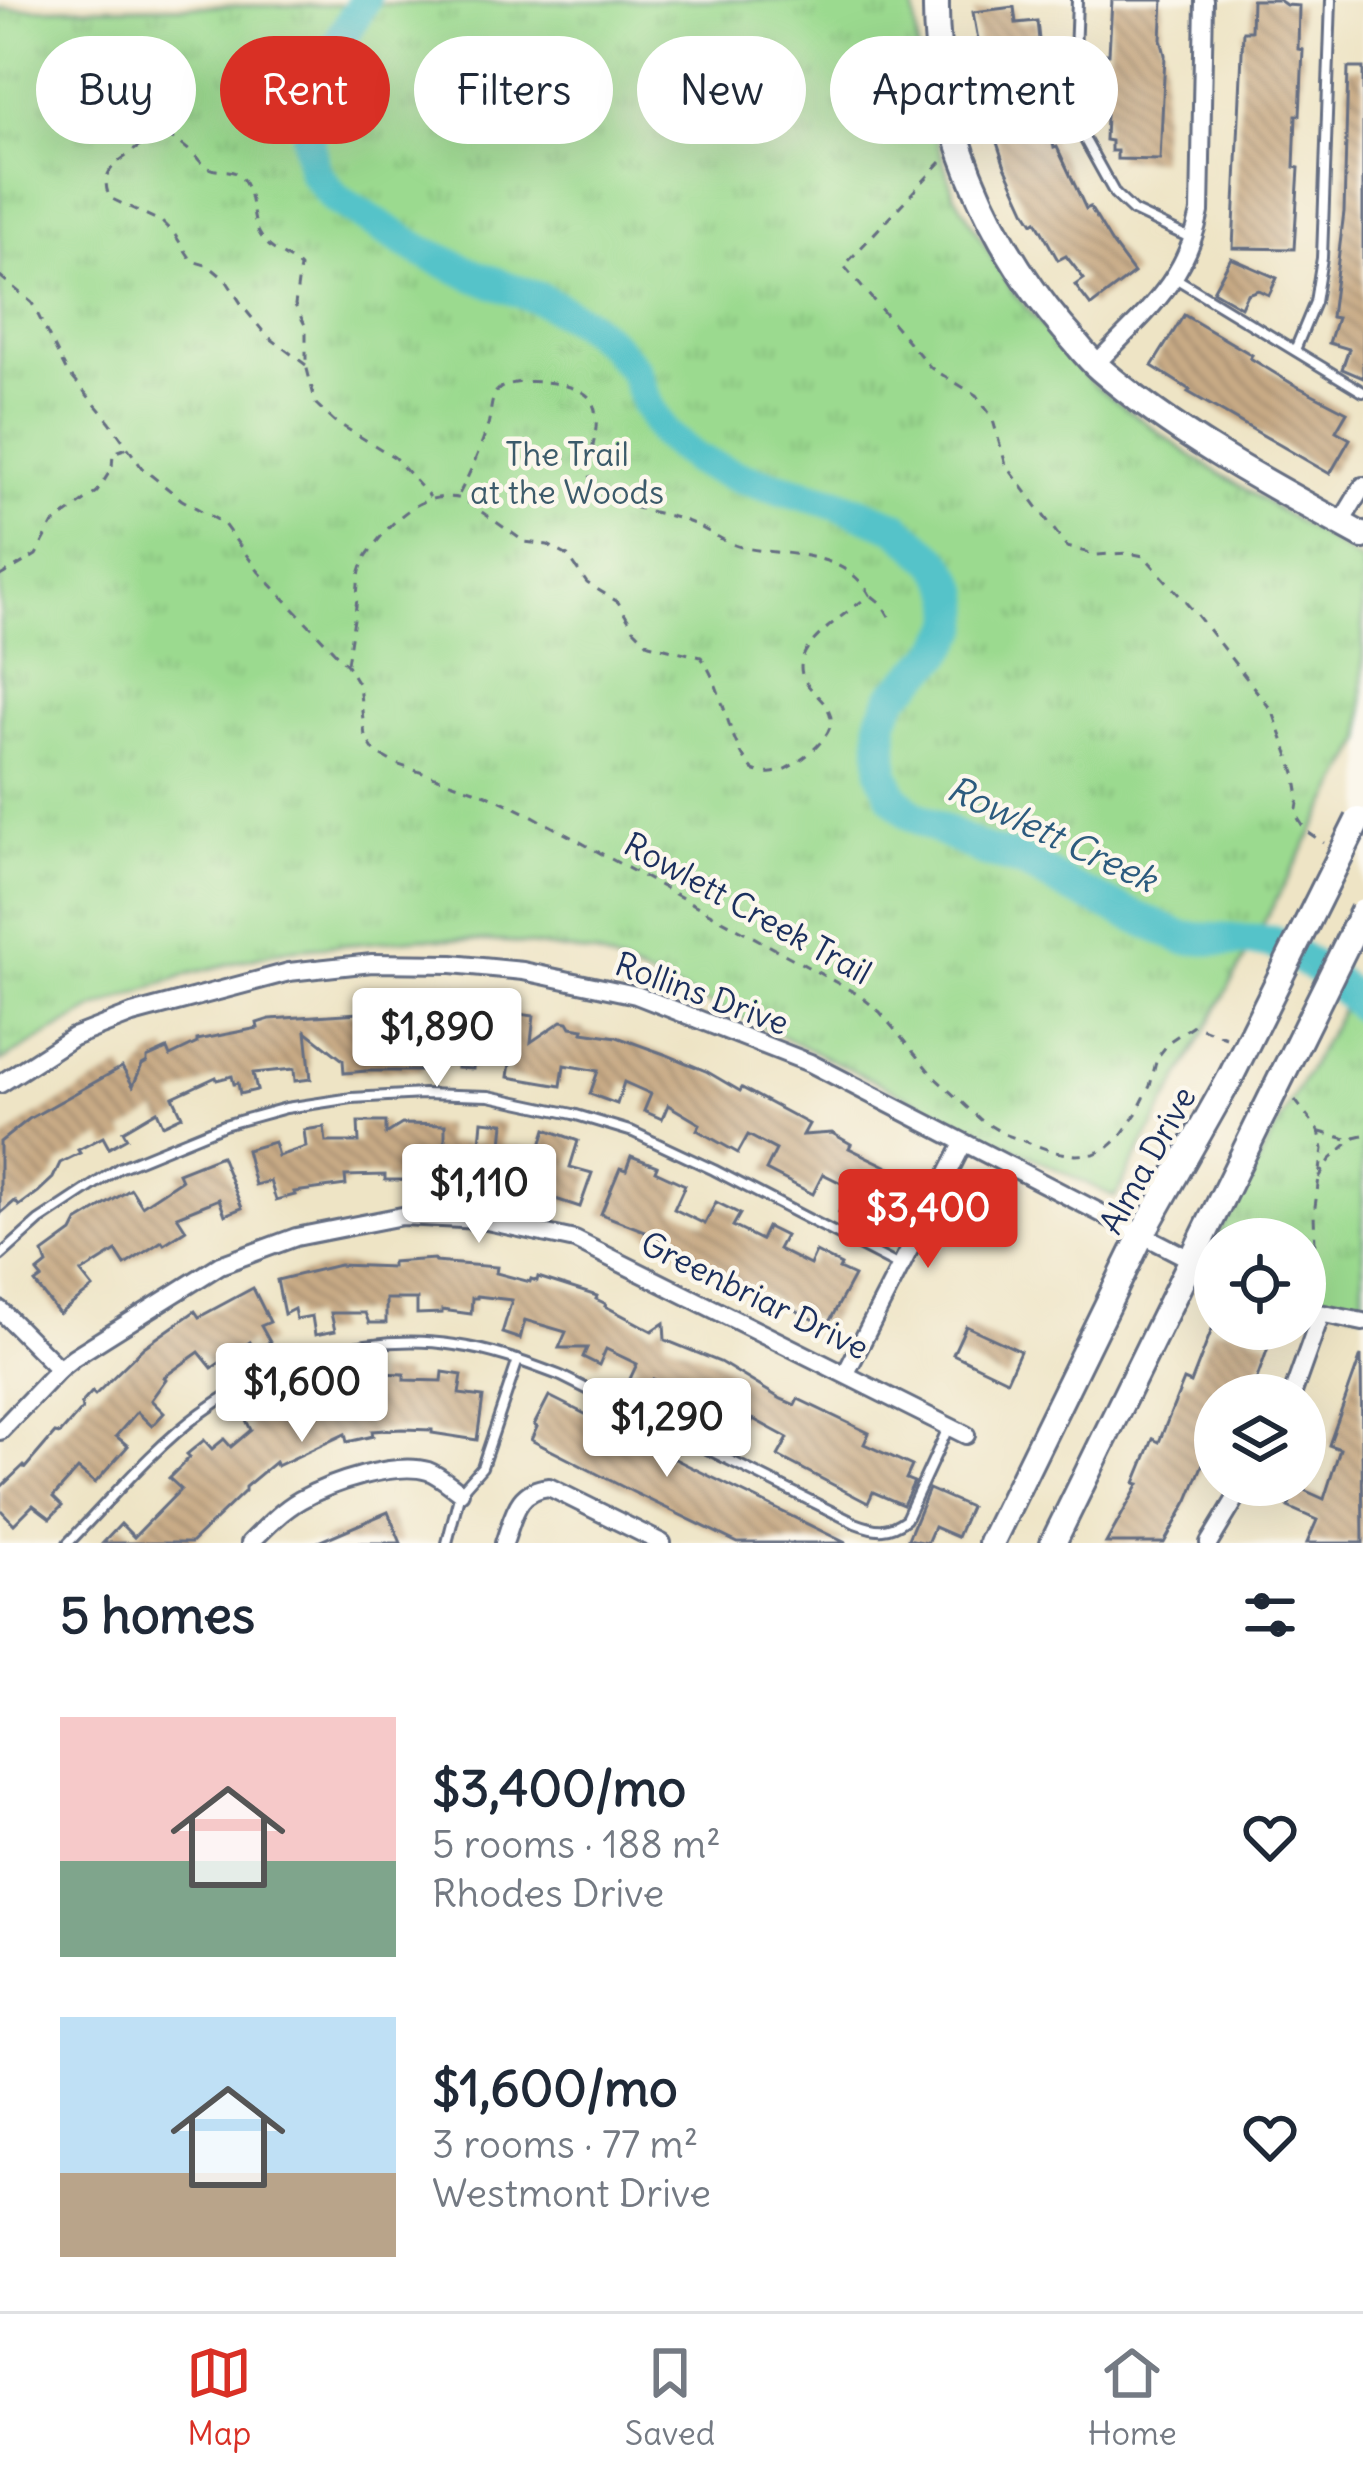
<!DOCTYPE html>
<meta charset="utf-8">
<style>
:root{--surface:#fff;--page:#f2f2f3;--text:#1f2937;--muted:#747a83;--line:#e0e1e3;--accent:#d93025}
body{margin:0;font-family:Delius,sans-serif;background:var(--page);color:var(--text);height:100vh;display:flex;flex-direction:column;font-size:45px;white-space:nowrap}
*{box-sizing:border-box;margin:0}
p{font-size:39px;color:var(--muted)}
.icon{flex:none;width:66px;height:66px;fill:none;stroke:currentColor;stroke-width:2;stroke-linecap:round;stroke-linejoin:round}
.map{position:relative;height:1543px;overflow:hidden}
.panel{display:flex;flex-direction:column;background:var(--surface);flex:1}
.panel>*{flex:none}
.hud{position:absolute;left:36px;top:36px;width:1293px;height:108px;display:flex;gap:24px}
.buttons{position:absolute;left:1194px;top:1218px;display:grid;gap:24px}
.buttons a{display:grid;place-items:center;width:132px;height:132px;border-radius:50%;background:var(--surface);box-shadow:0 12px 48px #0002;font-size:60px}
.price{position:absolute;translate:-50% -102px;padding:0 27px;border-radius:12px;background:#fff;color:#222;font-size:39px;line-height:78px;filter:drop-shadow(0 3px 6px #0008)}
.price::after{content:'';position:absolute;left:50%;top:72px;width:36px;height:27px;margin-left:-18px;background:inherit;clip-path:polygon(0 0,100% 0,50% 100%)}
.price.current{background:var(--accent);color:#fff}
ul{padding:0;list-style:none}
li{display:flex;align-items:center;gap:36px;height:300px;padding:0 60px}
li span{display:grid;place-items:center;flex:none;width:336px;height:240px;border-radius:0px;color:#555}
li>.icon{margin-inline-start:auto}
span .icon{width:144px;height:144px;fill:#fffc;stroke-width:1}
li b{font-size:51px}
h2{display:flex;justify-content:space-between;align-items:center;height:144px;padding:0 60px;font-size:51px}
.chip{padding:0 42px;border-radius:54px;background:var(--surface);box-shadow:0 12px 48px #0002;font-size:42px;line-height:108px}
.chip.current{background:var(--accent);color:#fff}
.tab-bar{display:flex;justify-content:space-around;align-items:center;height:168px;border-top:3px solid var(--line);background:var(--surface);font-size:33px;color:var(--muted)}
.tab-bar a{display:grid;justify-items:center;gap:6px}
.tab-bar .current{color:var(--accent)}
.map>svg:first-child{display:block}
.park{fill:url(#park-tufts);stroke:#5b8476;stroke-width:3}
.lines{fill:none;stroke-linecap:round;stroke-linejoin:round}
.river{stroke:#55c3c9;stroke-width:33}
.building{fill:url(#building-back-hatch)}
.lane-casing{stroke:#656e82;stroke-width:14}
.street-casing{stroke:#656e82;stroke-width:22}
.secondary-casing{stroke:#656e82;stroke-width:30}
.path{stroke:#656e82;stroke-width:3;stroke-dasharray:9 9;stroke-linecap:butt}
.lane{stroke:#fff;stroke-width:8}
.street{stroke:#fff;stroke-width:16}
.secondary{stroke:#fff;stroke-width:24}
.secondary-bridge-casing{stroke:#656e82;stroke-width:30;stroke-linecap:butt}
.secondary-bridge{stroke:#fff;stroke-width:24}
.labels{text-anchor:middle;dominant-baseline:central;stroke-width:9;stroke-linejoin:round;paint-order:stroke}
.park-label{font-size:33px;fill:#3b5a6a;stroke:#fbf7ec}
.street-label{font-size:33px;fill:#1b2f5e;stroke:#fbf7ec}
.water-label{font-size:36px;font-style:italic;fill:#2c5b7e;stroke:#fbf7ec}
</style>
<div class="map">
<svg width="1363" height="1543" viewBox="0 0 1363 1543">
<defs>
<pattern id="park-tufts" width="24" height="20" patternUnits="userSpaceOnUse" patternTransform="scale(3)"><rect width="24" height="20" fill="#9bda8f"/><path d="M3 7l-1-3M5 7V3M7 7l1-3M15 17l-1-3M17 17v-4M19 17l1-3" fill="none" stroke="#85bb7e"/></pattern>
<pattern id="building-back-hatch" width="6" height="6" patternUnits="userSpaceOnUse" patternTransform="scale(3)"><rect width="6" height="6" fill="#c8aa85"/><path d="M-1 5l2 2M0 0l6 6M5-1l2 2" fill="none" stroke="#a28b70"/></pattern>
</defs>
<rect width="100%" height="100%" fill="#fbf7ec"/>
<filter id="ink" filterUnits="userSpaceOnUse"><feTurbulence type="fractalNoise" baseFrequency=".00833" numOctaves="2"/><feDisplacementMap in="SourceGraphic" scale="24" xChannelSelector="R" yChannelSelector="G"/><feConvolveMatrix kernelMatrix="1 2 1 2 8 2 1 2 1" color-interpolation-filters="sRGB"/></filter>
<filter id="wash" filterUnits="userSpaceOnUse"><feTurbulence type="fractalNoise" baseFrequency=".004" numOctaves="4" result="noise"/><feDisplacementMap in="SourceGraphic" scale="48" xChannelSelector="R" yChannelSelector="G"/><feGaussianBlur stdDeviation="2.7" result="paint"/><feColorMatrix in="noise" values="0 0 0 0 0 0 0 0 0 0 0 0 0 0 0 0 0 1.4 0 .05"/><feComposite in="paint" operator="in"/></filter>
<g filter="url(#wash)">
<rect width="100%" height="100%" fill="#eee4c5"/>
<g class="park">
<path d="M699 0H913L923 96 953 192 1013 292 1091 383 1193 457 1363 562V740L1115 1197 765 1028 595 954 509 942 422 938 286 950 188 974 95 1008 0 1062V9Z"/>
<path d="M1363 970V1312L1305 1296V1239H1216Z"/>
</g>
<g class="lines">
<path class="river" d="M364 0 317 81 310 116 308 140 314 172 336 199 421 251 476 276 543 300 586 324 611 344 634 370 647 405 664 434 696 460 738 477 836 503 897 527 939 563 950 580 956 592 958 608 956 626 938 654 894 695 882 720 883 773 893 796 911 814 939 829 983 850 1023 861 1073 889 1183 938 1273 942 1328 975 1363 1008"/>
</g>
<g id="blocks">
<g class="building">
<path d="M1112 0H1163L1161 39 1165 55 1160 160 1117 159V151H1111V141L1105 140 1106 115H1102L1104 78 1105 54H1109Z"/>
<path d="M1252 0H1279L1286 5 1299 6 1298 49 1303 50 1300 115H1296L1294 167 1299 168 1294 249 1233 248 1243 31H1251Z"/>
<path d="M1014 7 1016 23 1037 21 1039 40 1030 41 1054 148 1057 147 1086 209 1090 207 1113 245 1134 273 1091 306 1075 285 1084 279 1066 256 1058 260 1036 221 1033 223 1026 212 1004 164 993 130 979 68H983L973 12Z"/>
<path d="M1348 68H1363V378L1342 369 1349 349 1329 343 1337 318 1331 317 1344 212Z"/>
<path d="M1231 258 1277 278 1269 295 1258 290 1247 294 1241 307 1213 291Z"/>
<path d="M1184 315 1252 355 1250 358 1291 383 1347 412 1336 431 1350 439 1330 474 1188 392 1190 390 1152 366Z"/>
<path d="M435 1006 460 1008 459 1012 488 1016 489 1010 534 1016 531 1042 562 1021 568 1022 571 1027 584 1029 583 1032 617 1037 667 1055 706 1071 740 1091 742 1088 809 1124 803 1135 832 1133 851 1144 849 1148 906 1176 892 1205 879 1199 876 1205H870L862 1223 839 1212 851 1188 823 1174 813 1194 766 1170 776 1150 748 1135 738 1153 697 1130 700 1124 668 1105 662 1119 644 1111 651 1094 624 1082 617 1104 590 1094 598 1071 564 1065 561 1086 508 1077 510 1063 474 1058 473 1069 457 1068 458 1062H454V1053L422 1050V1071H366L344 1073 343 1060 306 1031 311 1079 295 1081 294 1069 253 1073 257 1090 240 1094 238 1083 234 1084 232 1076 217 1080 216 1077 173 1097 182 1116 163 1125 157 1111 123 1131 127 1138 109 1148 103 1137 78 1150 80 1153 60 1163 53 1178 38 1192 19 1206 15 1201 0 1214V1142L29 1119 122 1067 133 1086 142 1065 147 1062V1058L167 1049 170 1056 197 1043V1040L258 1028 257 1023 270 1019 374 1012V1009H435Z"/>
<path d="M482 1121 504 1123 502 1145 540 1149 546 1129 578 1141 570 1167 592 1173 580 1207 531 1191 533 1186 505 1184 483 1186 479 1180H385V1175L345 1176 346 1185 294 1192 295 1195 276 1200 270 1181 255 1185 246 1150 274 1142 278 1156 306 1147 304 1130 324 1127 326 1142H359L358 1122H386V1134L402 1124 445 1125V1143H480Z"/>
<path d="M221 1156 242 1208 225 1215 219 1199 177 1216 186 1230 164 1244 162 1241 125 1265 116 1251 81 1273 93 1288 59 1314 35 1283 42 1278 37 1272 47 1264 43 1253 72 1232 77 1222 131 1189 142 1206 181 1180 178 1173Z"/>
<path d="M631 1156 657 1166 655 1171 685 1185 674 1209 705 1224 716 1202 740 1214 733 1226 761 1240 767 1227 785 1236 778 1249 810 1265 816 1252 841 1265 839 1269 854 1276 827 1326 652 1238 642 1230 601 1214 620 1168 626 1170Z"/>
<path d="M434 1259 435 1262 497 1267 496 1273 530 1282 531 1279 537 1281 538 1277 597 1296 596 1299 606 1304 605 1306 652 1331 664 1323 665 1340 720 1362 781 1399 795 1405 798 1399 869 1433 864 1444 912 1466 906 1479 914 1482 903 1505 873 1492 868 1503 778 1456 788 1438 753 1419 750 1425 729 1414 720 1431 702 1422 704 1417 678 1404 686 1396 653 1379 646 1393 628 1383 637 1364 606 1349 599 1365 583 1357 587 1348H559L566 1332 525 1320 520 1339 502 1333 512 1300 477 1296V1298H472L471 1314 442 1310V1313L417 1314V1299H386V1323H369L365 1313H331L335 1331 315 1335 312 1316 296 1319 294 1309 284 1314 277 1280 339 1265 392 1267V1262Z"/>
<path d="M253 1288 270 1322 261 1326 270 1342 254 1350 250 1342 212 1368 199 1352 164 1377 166 1379 151 1400 164 1413 152 1426 137 1412 116 1436 128 1446 95 1483 78 1469 53 1497 62 1506 50 1518 33 1505 14 1524 0 1509V1488L23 1466 25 1468 55 1433 60 1434 82 1409 81 1404 92 1392 95 1395 144 1347 195 1311 199 1317Z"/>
<path d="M966 1326 1020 1351 1007 1380 953 1354Z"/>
<path d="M1212 1329H1235L1270 1342 1251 1395H1215V1434L1188 1500 1164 1543H1106L1139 1484 1135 1483 1153 1439 1159 1442 1184 1380 1191 1383Z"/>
<path d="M1361 1355 1363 1543H1307L1317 1520 1288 1507 1297 1487 1324 1499 1340 1449 1329 1445Z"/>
<path d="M443 1372 462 1375 459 1394 483 1397 477 1440 432 1433V1430L402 1429 372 1431 373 1436 347 1442 345 1434 277 1466 275 1462 245 1487V1491L191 1543H103L121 1524 134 1537 181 1489 169 1478 190 1457 187 1454 204 1440 212 1449 224 1439 231 1447 251 1430 243 1414 268 1402 273 1414 292 1405 313 1417 307 1389 334 1383 337 1395 375 1387V1373L404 1374V1380L442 1381Z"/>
<path d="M549 1396 689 1466 846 1543H738L633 1492 531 1440 537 1427 534 1425Z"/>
<path d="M929 1489 970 1507 957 1537 934 1527 927 1543 908 1539Z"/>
<path d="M388 1512 401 1543H316Z"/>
</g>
</g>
</g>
<g filter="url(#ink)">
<use href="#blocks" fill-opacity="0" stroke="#656e82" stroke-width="3"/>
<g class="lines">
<g class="lane-casing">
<g id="lane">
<path d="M1077 0 1073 111 1085 140 1115 194 1133 211 1190 238"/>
<path d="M1177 279 1363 392"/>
<path d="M1295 350 1315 302 1322 258 1331 0"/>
<path d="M0 1256 39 1221 119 1168 224 1125 286 1108 352 1098 423 1094 489 1096 573 1114 633 1132 714 1170 899 1266"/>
<path d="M68 1543C109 1501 154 1447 201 1413 271 1362 368 1331 455 1345 492 1350 527 1363 561 1376L855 1523C876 1531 887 1533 906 1519L949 1426"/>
<path d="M447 1543 460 1492 482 1467 518 1360"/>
</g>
</g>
<g class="street-casing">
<g id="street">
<path d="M1095 365C1143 314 1185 284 1200 212L1204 0"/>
<path d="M1340 524 1363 486"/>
<path d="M0 1084 73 1037 132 1014 289 972 372 963 452 964 523 971 636 995 810 1063 1215 1272"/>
<path d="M0 1310 59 1369"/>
<path d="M1305 1310 1363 1322"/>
<path d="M846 1373 963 1144"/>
<path d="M1292 1395 1321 1314"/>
<path d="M0 1431 59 1369 74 1357 220 1265 296 1237 402 1216 482 1220 575 1240 966 1435"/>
<path d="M250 1543C266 1527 281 1511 300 1500 330 1483 395 1461 428 1471 439 1475 450 1485 460 1492"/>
<path d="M504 1543C514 1516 516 1490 549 1487L662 1543"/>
<path d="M1209 1543 1244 1485"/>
</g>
</g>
<g class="secondary-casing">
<g id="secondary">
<path d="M936 0C934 118 987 239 1063 328 1075 341 1086 357 1100 369 1179 437 1272 486 1363 536"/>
<path d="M991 1543 1141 1236 1230 1078"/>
<path d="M1053 1543 1264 1112"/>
</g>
</g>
<g class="path">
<path d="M941 162 844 266 931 368 976 395 992 417 1006 465 1067 547 1097 555 1128 553 1144 556 1197 615 1273 712 1295 773 1299 797 1296 815 1306 831 1324 843"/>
<path d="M0 276 32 303 66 370 110 422 142 468 182 500 223 523 259 572 347 665 359 685 365 737 375 752 396 764 486 794 531 815 859 995 880 1012 934 1077 981 1120 1004 1134 1055 1152 1076 1155 1094 1154 1109 1147 1119 1138 1136 1114 1150 1086 1157 1058 1170 1041 1193 1025 1226 1037"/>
<path d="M306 365 266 335 244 308 226 280 209 266 192 261 175 235 162 222 110 198C102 182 107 169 122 159 152 137 162 125 193 154 201 161 198 161 207 167 218 174 231 166 241 177 256 195 249 221 263 239 271 251 289 257 300 267L295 305 306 327V365L316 404 334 421 394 457 430 497"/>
<path d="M0 576 36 555 52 525 97 492 112 468 113 453 127 448"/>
<path d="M872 596 882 604 890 618"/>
<path d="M347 663C350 644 353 625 356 606 358 593 357 580 361 568 364 558 369 552 375 544 398 515 424 490 463 499L525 542 548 545 568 556 587 583 618 602 634 629 649 644 701 657C725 690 727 742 753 770 761 773 764 774 772 773 792 771 834 739 831 718 828 696 795 687 802 660 807 638 852 609 870 595 844 550 789 556 745 548 722 543 707 528 686 521 651 508 610 511 589 474 589 449 604 423 591 400 581 381 509 374 496 392 490 402 491 417 487 428 479 452 469 476 457 498"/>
<path d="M1295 1100 1319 1131 1323 1149 1314 1214 1316 1275 1312 1291"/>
<path d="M1320 1132 1347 1139 1363 1135"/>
<path d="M1319 1178 1330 1160 1356 1136"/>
</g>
<use href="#lane" class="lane"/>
<use href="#street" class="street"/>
<use href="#secondary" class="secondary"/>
<g class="secondary-bridge-casing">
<g id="secondary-bridge">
<path d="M1230 1078 1358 820"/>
<path d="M1264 1112 1363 911"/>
</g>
</g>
<use href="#secondary-bridge" class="secondary-bridge"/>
</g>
</g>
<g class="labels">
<g class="park-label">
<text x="567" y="454">The Trail<tspan x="567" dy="38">at the Woods</tspan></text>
</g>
<g class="street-label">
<text transform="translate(748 908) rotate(29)">Rowlett Creek Trail</text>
<text transform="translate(702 993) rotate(20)">Rollins Drive</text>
<text transform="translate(1147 1160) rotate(-61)">Alma Drive</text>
<text transform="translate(755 1295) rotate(26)">Greenbriar Drive</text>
</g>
<g class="water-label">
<text transform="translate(1052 834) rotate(25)">Rowlett Creek</text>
</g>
</g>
</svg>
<div class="buttons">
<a><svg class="icon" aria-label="locate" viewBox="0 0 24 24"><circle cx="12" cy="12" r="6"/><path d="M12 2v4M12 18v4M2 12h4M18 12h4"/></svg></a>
<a><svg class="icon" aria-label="layers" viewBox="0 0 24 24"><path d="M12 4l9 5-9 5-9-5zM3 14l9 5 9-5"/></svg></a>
</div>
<b class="price" style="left:437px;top:1090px">$1,890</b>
<b class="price" style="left:479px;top:1246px">$1,110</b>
<b class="price current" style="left:928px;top:1271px">$3,400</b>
<b class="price" style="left:302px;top:1445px">$1,600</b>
<b class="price" style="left:667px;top:1480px">$1,290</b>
<div class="hud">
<a class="chip">Buy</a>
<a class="chip current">Rent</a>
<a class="chip">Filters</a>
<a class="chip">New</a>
<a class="chip">Apartment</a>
</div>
</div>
<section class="panel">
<h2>5 homes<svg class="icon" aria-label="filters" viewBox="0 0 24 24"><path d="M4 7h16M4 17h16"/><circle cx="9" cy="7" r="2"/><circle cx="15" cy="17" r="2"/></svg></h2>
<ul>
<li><span style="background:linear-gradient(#f6c9c9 60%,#7fa58c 0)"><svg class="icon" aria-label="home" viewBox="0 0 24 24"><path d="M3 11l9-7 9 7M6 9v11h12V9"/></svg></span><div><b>$3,400/mo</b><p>5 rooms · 188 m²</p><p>Rhodes Drive</p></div><svg class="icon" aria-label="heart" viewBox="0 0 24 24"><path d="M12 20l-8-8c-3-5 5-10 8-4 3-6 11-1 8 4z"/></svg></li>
<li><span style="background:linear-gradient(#bfe0f5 65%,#b9a48a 0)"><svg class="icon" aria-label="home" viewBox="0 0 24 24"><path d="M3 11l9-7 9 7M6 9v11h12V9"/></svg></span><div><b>$1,600/mo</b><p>3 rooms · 77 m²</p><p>Westmont Drive</p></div><svg class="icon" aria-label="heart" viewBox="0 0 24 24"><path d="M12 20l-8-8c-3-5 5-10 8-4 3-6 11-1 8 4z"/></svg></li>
</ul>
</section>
<nav class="tab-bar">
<a class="current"><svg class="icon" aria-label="map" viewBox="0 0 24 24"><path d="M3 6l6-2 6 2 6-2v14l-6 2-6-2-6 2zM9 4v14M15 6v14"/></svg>Map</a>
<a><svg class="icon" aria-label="saved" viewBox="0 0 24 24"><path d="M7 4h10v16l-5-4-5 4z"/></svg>Saved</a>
<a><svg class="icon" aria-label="home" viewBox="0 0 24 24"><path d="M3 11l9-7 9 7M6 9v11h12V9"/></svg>Home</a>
</nav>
